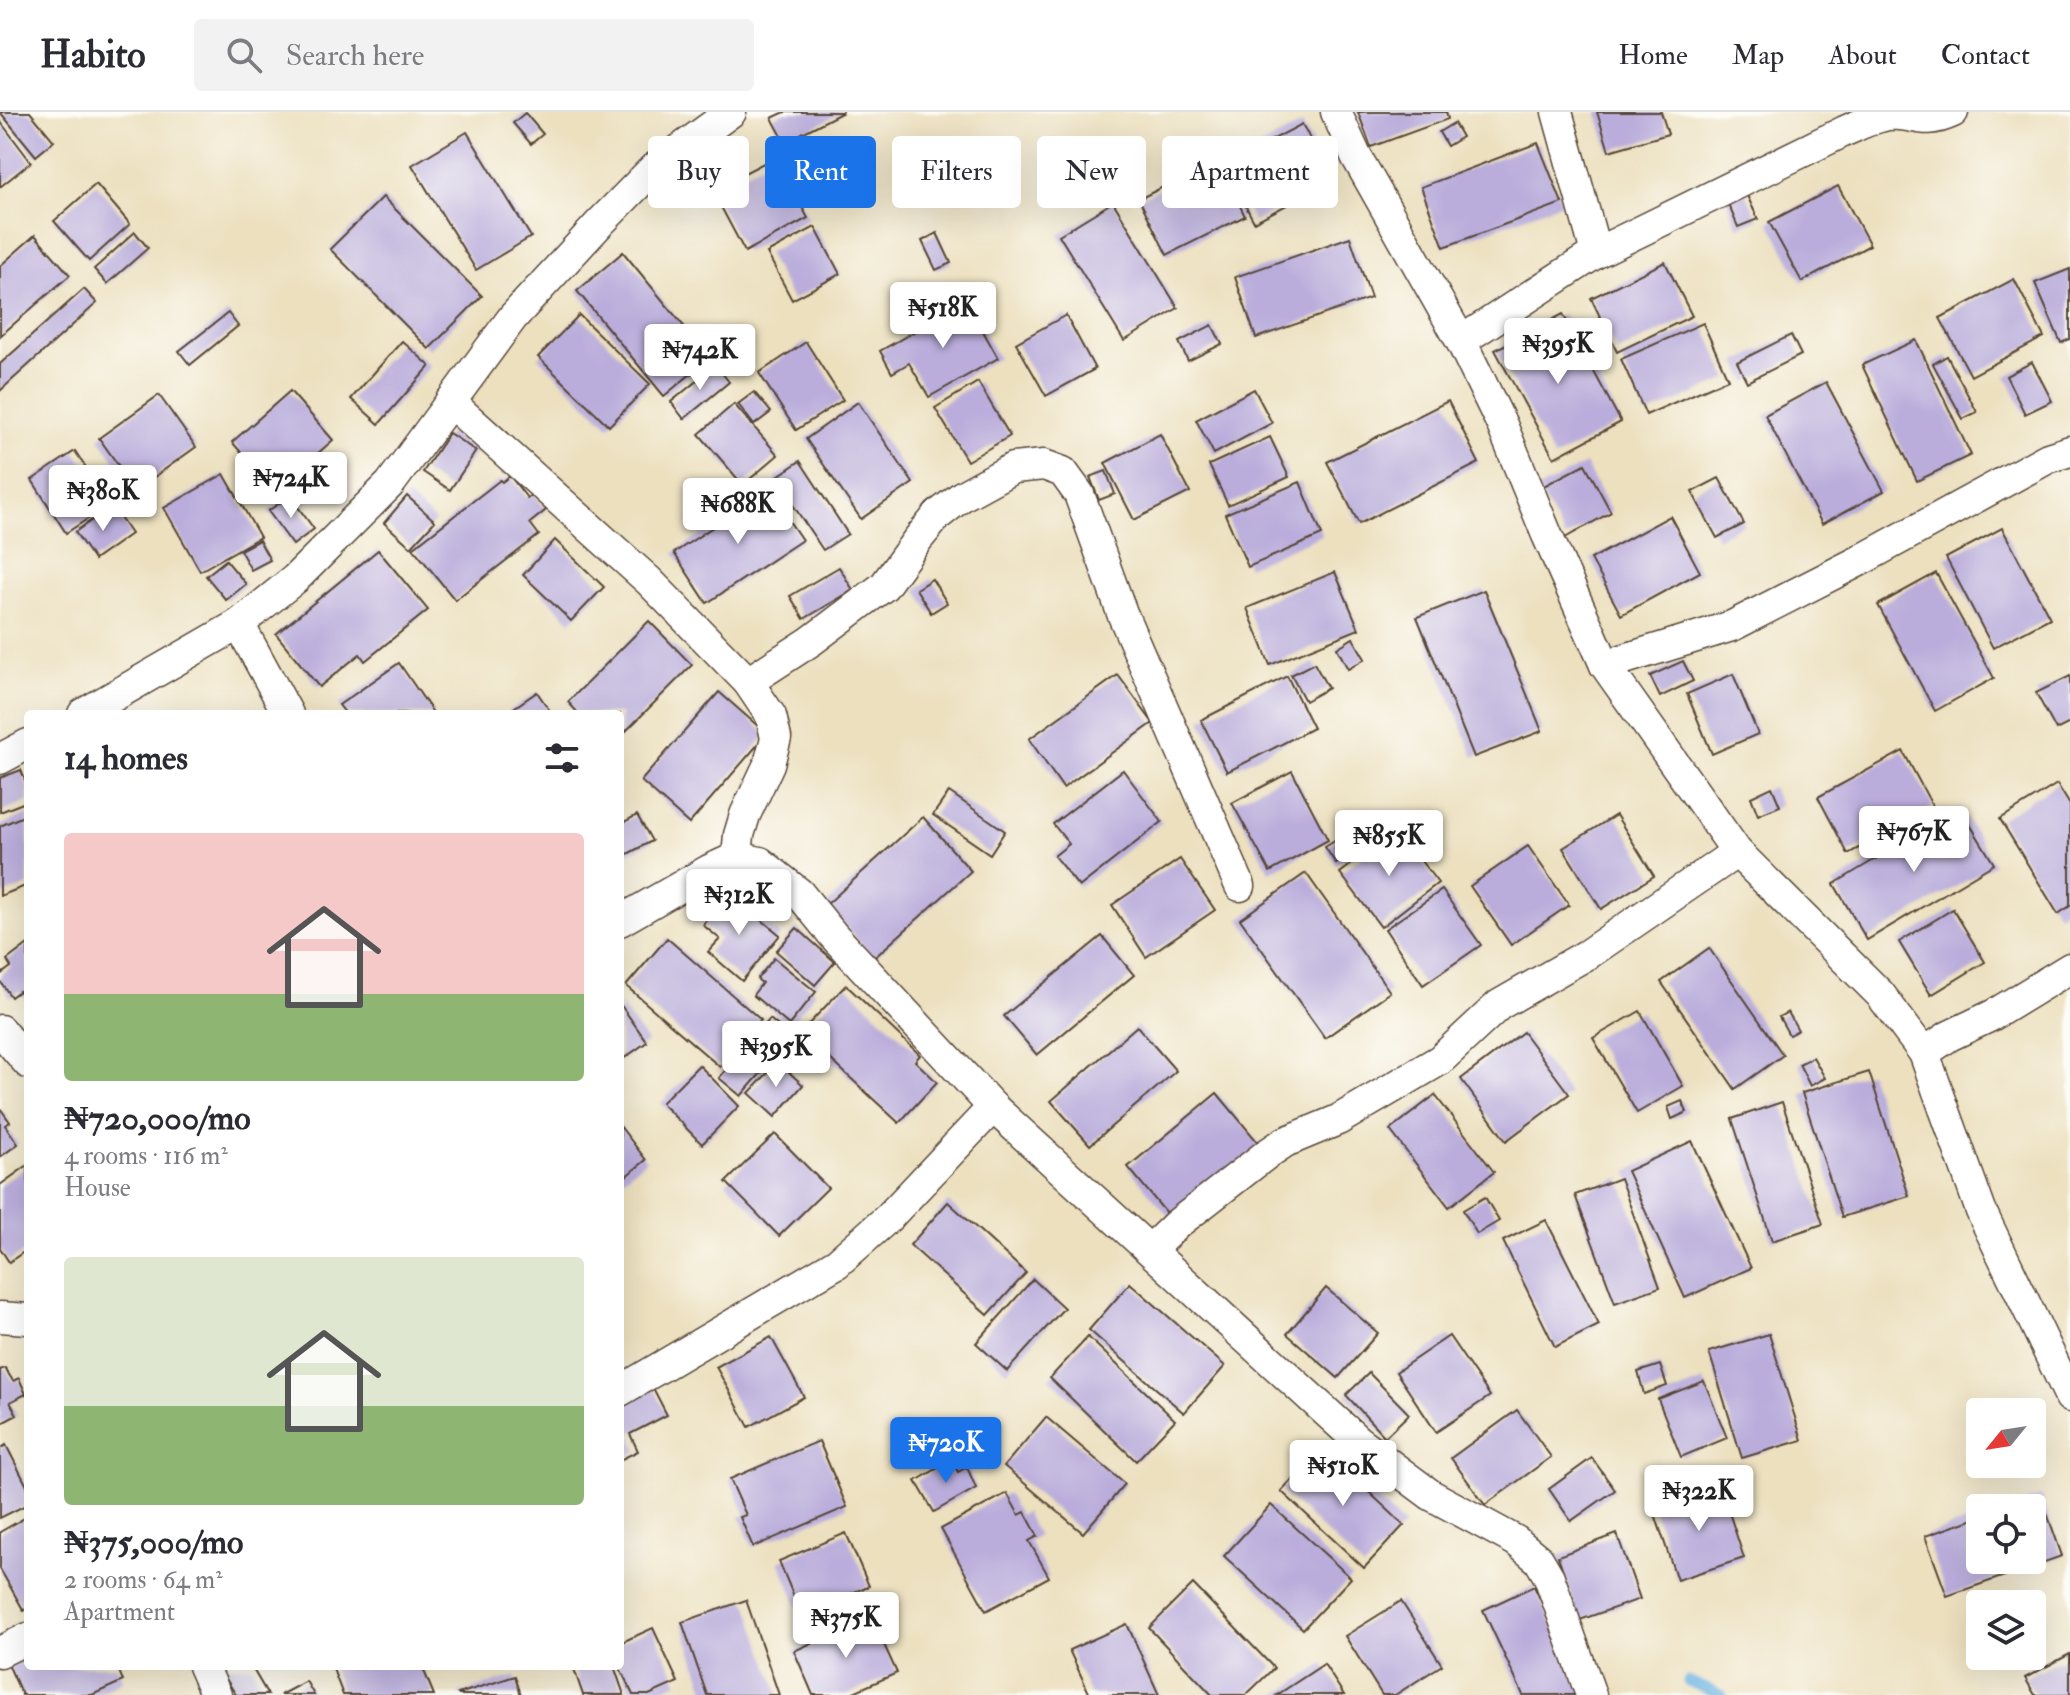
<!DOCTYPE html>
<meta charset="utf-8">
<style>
:root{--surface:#fff;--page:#f2f2f3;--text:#2b2b33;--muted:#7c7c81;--line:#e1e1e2;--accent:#1a73e8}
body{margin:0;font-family:"IM FELL Double Pica",serif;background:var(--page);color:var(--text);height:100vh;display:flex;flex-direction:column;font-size:30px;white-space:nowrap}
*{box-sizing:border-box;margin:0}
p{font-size:26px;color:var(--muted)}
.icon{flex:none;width:44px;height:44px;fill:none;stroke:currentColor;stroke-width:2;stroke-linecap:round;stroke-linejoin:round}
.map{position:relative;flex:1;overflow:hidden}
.panel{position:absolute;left:24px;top:598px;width:600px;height:960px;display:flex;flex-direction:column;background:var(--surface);border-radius:8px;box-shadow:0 8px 32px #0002}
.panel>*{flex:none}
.hud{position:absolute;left:648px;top:24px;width:760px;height:72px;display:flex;gap:16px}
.needle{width:52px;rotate:240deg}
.tools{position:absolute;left:1966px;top:1286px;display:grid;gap:16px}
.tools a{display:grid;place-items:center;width:80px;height:80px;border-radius:8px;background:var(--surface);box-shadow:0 8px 32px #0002;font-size:40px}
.price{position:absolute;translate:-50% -68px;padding:0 18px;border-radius:8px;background:#fff;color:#222;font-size:26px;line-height:52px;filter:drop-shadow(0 2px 4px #0008)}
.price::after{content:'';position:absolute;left:50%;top:48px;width:24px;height:18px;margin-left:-12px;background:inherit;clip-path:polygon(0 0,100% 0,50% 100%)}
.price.selected{background:var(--accent);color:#fff}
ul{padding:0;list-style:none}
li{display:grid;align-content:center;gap:16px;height:424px;padding:0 40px}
li span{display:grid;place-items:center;height:248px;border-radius:8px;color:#555}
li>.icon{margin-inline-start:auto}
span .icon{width:144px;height:144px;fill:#fffc;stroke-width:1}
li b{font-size:34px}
h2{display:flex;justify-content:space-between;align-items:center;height:96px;padding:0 40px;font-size:34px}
.tag{padding:0 28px;border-radius:8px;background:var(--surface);box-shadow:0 8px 32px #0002;font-size:28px;line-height:72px}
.tag.selected{background:var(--accent);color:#fff}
header{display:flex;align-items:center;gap:48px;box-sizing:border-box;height:112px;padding:0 40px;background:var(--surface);border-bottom:2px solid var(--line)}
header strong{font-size:38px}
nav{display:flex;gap:44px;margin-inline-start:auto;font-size:28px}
.search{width:560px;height:72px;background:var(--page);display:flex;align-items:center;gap:20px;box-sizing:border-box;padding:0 28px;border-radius:8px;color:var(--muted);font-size:30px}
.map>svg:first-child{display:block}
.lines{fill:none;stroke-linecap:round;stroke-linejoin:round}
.stream{stroke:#67b1e0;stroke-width:11}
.building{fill:#baaddb}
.minor-casing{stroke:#564536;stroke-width:33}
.minor{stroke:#fff;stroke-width:30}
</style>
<header>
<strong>Habito</strong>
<div class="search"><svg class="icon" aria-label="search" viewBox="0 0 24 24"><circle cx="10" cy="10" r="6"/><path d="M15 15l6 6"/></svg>Search here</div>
<nav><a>Home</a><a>Map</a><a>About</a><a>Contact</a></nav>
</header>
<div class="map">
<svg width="2070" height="1583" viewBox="0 0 2070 1583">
<rect width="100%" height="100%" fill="#fdfcf7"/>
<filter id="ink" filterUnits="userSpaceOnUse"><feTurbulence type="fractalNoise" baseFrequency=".0125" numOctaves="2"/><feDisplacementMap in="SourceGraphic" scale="16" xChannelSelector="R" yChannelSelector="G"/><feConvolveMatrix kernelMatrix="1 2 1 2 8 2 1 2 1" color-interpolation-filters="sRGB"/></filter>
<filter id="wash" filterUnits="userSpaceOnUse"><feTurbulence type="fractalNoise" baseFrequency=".006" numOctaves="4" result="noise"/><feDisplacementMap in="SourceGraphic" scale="32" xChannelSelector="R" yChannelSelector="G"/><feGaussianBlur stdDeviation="1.8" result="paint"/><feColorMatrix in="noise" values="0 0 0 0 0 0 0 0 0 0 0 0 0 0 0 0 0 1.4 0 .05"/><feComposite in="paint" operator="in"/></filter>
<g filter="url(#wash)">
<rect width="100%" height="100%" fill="#ece0bf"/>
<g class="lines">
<path class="stream" d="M1688 1569 1721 1583"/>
</g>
<g id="blocks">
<g class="building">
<path d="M0 0H30L54 29 36 44Z"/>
<path d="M785 0H843L785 30 772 6Z"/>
<path d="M1358 0H1446L1448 7 1371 35Z"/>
<path d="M1597 0H1661L1668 22 1609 39Z"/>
<path d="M525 1 543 22 531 32 513 11Z"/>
<path d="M0 9 31 50 0 75Z"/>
<path d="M1454 11 1462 25 1447 34 1439 20Z"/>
<path d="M1302 12 1333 69 1254 110 1224 53Z"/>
<path d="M467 20 531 125 476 158 412 53Z"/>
<path d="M1538 31 1562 91 1444 135 1421 75Z"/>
<path d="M775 45 808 106 745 140 712 78Z"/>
<path d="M711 47 722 67 708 74 697 54Z"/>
<path d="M1217 48 1245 104 1167 143 1139 87Z"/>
<path d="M96 72 130 112 89 149 54 109Z"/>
<path d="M1838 74 1870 133 1802 170 1769 110Z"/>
<path d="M1745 79 1758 107 1738 115 1726 87Z"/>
<path d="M383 85 482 184 429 237 330 137Z"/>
<path d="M1113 90 1178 196 1124 229 1059 123Z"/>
<path d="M815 115 840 162 792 188 767 141Z"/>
<path d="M135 120 148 136 107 172 94 157Z"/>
<path d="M937 121 951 151 936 158 922 129Z"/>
<path d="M35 123 70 163 0 224V154Z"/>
<path d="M1350 125 1371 186 1256 226 1235 165Z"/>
<path d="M623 140 710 246 664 284 577 179Z"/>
<path d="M1665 150 1692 204 1617 240 1591 186Z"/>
<path d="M2070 157V227L2061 231 2035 171Z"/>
<path d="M2014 167 2044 225 1971 264 1940 206Z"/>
<path d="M84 177 97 191 0 279V252Z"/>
<path d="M967 190 998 246 929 285 909 251 892 261 880 239Z"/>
<path d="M228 201 238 214 190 253 179 239Z"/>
<path d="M1563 202 1621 310 1554 346 1495 238Z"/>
<path d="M579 203 650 272 609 314 538 245Z"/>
<path d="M1066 203 1095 257 1046 284 1016 231Z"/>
<path d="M1703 211 1728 267 1646 303 1621 247Z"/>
<path d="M1212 213 1222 232 1188 249 1179 230Z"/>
<path d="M1791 223 1801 243 1747 270 1737 250Z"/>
<path d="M1916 228 1971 343 1917 369 1862 253Z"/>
<path d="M402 229 430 254 379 312 351 287Z"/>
<path d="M806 230 843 288 796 318 759 261Z"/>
<path d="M1947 244 1977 300 1963 307 1933 252Z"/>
<path d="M2032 250 2052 289 2025 302 2006 264Z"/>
<path d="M716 253 729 270 684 307 671 290Z"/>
<path d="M978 270 1010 324 967 349 935 296Z"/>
<path d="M1826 270 1884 379 1822 412 1765 303Z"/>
<path d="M1254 277 1272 311 1214 342 1196 308Z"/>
<path d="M290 279 333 328 275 379 232 330Z"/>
<path d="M754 280 771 300 754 313 738 292Z"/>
<path d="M159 283 196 335 136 378 99 326Z"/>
<path d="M1448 289 1479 351 1359 412 1327 350Z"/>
<path d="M858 290 913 371 861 407 806 327Z"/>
<path d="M734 292 778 343 743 373 699 322Z"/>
<path d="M449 321 476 339 450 378 423 360Z"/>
<path d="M1160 322 1190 380 1134 408 1105 351Z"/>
<path d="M1270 325 1289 365 1228 393 1209 353Z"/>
<path d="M75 339 110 392 66 421 32 368Z"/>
<path d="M800 349 848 422 823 438 775 366Z"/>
<path d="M1585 352 1611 400 1565 426 1538 377Z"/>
<path d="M1106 359 1115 382 1099 388 1090 365Z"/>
<path d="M224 362 260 425 200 459 164 396Z"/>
<path d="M510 364 527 386 534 381 546 398 530 411 539 423 455 488 413 436 500 368 502 370Z"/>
<path d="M1719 366 1744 412 1717 426 1692 380Z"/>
<path d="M1300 370 1322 423 1248 455 1225 402Z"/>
<path d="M768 378 802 428 707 491 674 441Z"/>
<path d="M290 384 314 417 293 433 268 399Z"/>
<path d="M407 384 435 409 411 435 384 411Z"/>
<path d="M112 394 131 422 94 448 75 420Z"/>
<path d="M1670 404 1700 460 1621 503 1591 447Z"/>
<path d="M2002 416 2050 506 1993 536 1946 446Z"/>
<path d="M259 428 270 448 251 458 240 438Z"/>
<path d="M555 428 604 475 571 509 523 463Z"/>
<path d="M378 438 428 498 365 549 360 542 319 575 276 522Z"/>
<path d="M226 448 246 472 226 488 206 464Z"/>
<path d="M839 455 853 478 804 507 790 484Z"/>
<path d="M1335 460 1359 517 1270 553 1247 496Z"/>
<path d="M1936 461 1994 566 1935 599 1878 493Z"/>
<path d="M932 467 947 491 931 501 916 477Z"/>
<path d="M1484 478 1542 619 1474 645 1417 505Z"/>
<path d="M649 509 692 553 620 625V602H579L568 590Z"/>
<path d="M1353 526 1365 547 1348 557 1337 536Z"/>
<path d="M1683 549 1693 569 1660 585 1650 564Z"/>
<path d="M399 551 434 602H346L339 593Z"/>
<path d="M1314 551 1328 576 1305 589 1291 563Z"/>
<path d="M1733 562 1758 622 1712 642 1687 582Z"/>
<path d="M1118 563 1153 611 1063 676 1029 627Z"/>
<path d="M1287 564 1313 616 1227 660 1201 608Z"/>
<path d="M2070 564V611L2056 618 2036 581Z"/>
<path d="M537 580 552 602H505Z"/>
<path d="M719 580 767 622 689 712 641 669Z"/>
<path d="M1903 639 1933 695 1848 742 1818 685Z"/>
<path d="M21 658 28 676V689L0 700V666Z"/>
<path d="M1123 658 1162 710 1079 775 1054 744 1069 732 1053 712Z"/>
<path d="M1292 659 1328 728 1270 760 1232 691Z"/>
<path d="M2057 672 2070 693V794L2058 802 2000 707Z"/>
<path d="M1772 675 1780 694 1758 703 1751 685Z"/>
<path d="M949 680 1005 719 990 742 933 703Z"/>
<path d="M1960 696 1994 752 1867 828 1834 772Z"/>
<path d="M28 702V773L0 784V714Z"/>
<path d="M637 703 652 729 620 746V712Z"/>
<path d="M1616 703 1654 764 1601 797 1563 736Z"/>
<path d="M923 705 971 759 874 846 826 793Z"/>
<path d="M1397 718 1438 771 1381 815 1340 761Z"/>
<path d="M1351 719 1361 735 1336 752 1325 735Z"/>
<path d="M1528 734 1569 793 1511 833 1470 774Z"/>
<path d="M1180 747 1215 798 1146 845 1112 793Z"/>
<path d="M1306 761 1390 880 1325 926 1240 807Z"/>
<path d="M1442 778 1481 833 1423 873 1385 817Z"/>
<path d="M729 781 780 823 742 869 708 840 720 827 703 813Z"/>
<path d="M1953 797 1985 850 1931 883 1899 830Z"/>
<path d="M797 816 835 850 815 873 776 839Z"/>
<path d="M1102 824 1134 863 1037 943 1004 904Z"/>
<path d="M667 826 761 908 720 955 626 874Z"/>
<path d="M28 832V890L19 879 11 885 0 869V863L11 855 7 848Z"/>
<path d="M1709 836 1783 943 1735 977 1661 870Z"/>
<path d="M774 846 816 880 789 913 753 883 762 871 757 867Z"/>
<path d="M846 873 920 943 915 949 937 970 899 1011 801 920Z"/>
<path d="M620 892 647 930 620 949Z"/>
<path d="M1640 899 1683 974 1637 1001 1593 926Z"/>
<path d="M1788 900 1798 918 1789 923 1779 905Z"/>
<path d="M770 907 792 926 741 984 719 966Z"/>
<path d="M1137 914 1176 959 1090 1033 1051 989Z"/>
<path d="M1523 920 1569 982 1506 1029 1461 967Z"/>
<path d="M1813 945 1825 966 1810 974 1799 952Z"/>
<path d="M778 950 803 973 775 1005 749 981Z"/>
<path d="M699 953 739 994 702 1032 661 991Z"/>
<path d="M1869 960 1909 1084 1842 1105 1802 981Z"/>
<path d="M1217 981 1261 1034 1171 1107 1128 1055Z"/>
<path d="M1435 983 1494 1060 1449 1095 1390 1018Z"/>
<path d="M1682 989 1687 1000 1672 1007 1668 995Z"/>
<path d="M1782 990 1823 1112 1772 1129 1732 1007Z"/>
<path d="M0 996 10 1010 5 1013 18 1032 0 1045Z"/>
<path d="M620 1014 646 1048 620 1069Z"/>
<path d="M775 1022 828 1076 779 1124 726 1070Z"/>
<path d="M1692 1029 1751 1156 1685 1186 1627 1059Z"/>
<path d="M28 1053V1137L9 1150 0 1136V1073Z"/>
<path d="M1620 1066 1660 1175 1615 1191 1575 1083Z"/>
<path d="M1485 1085 1499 1109 1477 1122 1463 1098Z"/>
<path d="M948 1090 1026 1161 988 1203 910 1133Z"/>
<path d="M1546 1108 1599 1213 1555 1235 1503 1129Z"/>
<path d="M1033 1167 1064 1196 1007 1259 976 1231Z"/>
<path d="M1130 1171 1225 1254 1184 1301 1089 1218Z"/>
<path d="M1326 1176 1378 1221 1338 1266 1287 1222Z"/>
<path d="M1769 1222 1802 1328 1742 1346 1709 1240Z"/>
<path d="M1449 1224 1490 1284 1436 1320 1396 1260Z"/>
<path d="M771 1225 804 1285 749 1315 716 1255Z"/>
<path d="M1088 1225 1175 1308 1136 1349 1050 1266Z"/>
<path d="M1660 1253 1667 1274 1644 1282 1638 1260Z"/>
<path d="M5 1256 13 1269 19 1266 26 1282 10 1290 17 1303 0 1312V1258Z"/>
<path d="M1369 1261 1409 1302 1385 1325 1346 1283Z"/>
<path d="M1704 1269 1727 1326 1681 1345 1658 1287Z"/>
<path d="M652 1274 667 1303 630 1322 638 1339 620 1348V1290Z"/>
<path d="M1517 1298 1551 1345 1485 1393 1451 1346Z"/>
<path d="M1046 1305 1125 1372 1083 1421 1004 1354Z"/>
<path d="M1980 1317V1350L1969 1321Z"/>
<path d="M819 1329 847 1395 753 1435 740 1405 746 1403 730 1367Z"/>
<path d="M6 1333 28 1376V1392L0 1406V1337Z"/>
<path d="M1322 1336 1404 1413 1364 1456 1281 1379Z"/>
<path d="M1592 1346 1615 1378 1571 1409 1549 1377Z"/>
<path d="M952 1348 958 1360 967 1355 976 1376 934 1400 916 1369Z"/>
<path d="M1720 1373 1744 1446 1677 1468 1653 1396Z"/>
<path d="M1007 1381 1019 1403 1025 1400 1038 1424 1029 1429 1049 1465 986 1499 941 1417Z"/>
<path d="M2041 1384 2062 1444 1947 1484 1925 1424 1980 1405V1448H2032V1396H2007Z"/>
<path d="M1271 1393 1351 1466 1303 1517 1224 1444Z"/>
<path d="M28 1404V1496L24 1499 0 1457V1420Z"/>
<path d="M846 1421 869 1474 801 1502 779 1449Z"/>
<path d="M1617 1422 1640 1487 1580 1508 1558 1444Z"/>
<path d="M1193 1472 1274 1556 1246 1583H1212L1149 1516Z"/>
<path d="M1534 1474 1586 1583H1523L1483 1498Z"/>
<path d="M746 1488 779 1583H707L682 1510Z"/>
<path d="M1401 1489 1442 1553 1395 1583H1382L1345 1524Z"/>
<path d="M871 1504 897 1561 847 1583H813L794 1539Z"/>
<path d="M1127 1512 1159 1583H1090L1069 1538Z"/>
<path d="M653 1516 678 1570 649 1583H633L619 1554 620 1531Z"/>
<path d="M2070 1542V1583H2035L2025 1566Z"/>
<path d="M28 1544V1554H117L123 1569 92 1583H22L8 1552Z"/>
<path d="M1324 1552 1344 1583H1277Z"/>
<path d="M218 1554H251L268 1583H236Z"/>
<path d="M340 1554H422L434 1583H343L333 1557Z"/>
<path d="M573 1554H614L624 1583H583Z"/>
<path d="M515 1564 521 1583H459L458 1582Z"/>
<path d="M306 1569 314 1583H280Z"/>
</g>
</g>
</g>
<g filter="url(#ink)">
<use href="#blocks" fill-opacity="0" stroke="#564536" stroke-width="2"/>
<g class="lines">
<g class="minor-casing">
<g id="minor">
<path d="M1336 0 1356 44 1461 229 1502 313 1547 423 1605 553 1737 740 1880 882 1924 941 1981 1099 2070 1285"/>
<path d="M1557 0 1596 141"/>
<path d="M1461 229 1596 141 1845 19C1859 13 1874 5 1889 3 1915 0 1921 15 1953 0"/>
<path d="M450 290 649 469 748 570 771 604 776 626 769 652 745 703 739 723 737 745"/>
<path d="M239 512 288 602"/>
<path d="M1605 553 1732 514 1861 448 2048 346 2070 339"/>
<path d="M748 570 811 529 884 474 918 427 938 403 962 384 1013 356 1044 353 1063 360 1079 382 1122 501 1240 774"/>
<path d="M83 602 239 512 295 467 390 372 513 205 600 111 653 57 731 0"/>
<path d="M0 647 28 632"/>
<path d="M620 809 709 758 737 745 760 750 799 781 834 824 993 995 1357 1328 1431 1383 1516 1429 1539 1448 1549 1465 1591 1583"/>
<path d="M0 918 28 951"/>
<path d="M1924 941 1949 924 1993 903 2070 856"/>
<path d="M1151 1137 1177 1112 1267 1042 1285 1030 1338 1008 1440 948 1499 893 1588 842 1737 740"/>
<path d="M0 1205 28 1207"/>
<path d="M620 1279 837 1151 889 1105 993 995"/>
<path d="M0 1540 28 1526"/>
<path d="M203 1554 216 1583"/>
</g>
</g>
<use href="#minor" class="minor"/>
</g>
</g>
</svg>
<div class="tools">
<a><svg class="needle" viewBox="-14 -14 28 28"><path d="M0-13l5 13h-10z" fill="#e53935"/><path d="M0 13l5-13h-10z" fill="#7c7c81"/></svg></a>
<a><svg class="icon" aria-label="locate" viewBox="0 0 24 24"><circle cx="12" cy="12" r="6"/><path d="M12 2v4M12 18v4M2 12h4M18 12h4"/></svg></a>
<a><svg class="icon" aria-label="layers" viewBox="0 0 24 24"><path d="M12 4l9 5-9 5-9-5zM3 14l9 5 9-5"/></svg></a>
</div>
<b class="price" style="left:943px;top:238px">₦518K</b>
<b class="price" style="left:1558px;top:274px">₦395K</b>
<b class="price" style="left:700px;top:280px">₦742K</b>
<b class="price" style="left:291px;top:408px">₦724K</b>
<b class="price" style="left:103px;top:421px">₦380K</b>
<b class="price" style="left:738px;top:434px">₦688K</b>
<b class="price" style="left:1914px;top:762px">₦767K</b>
<b class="price" style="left:1389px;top:766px">₦855K</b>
<b class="price" style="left:739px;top:825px">₦312K</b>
<b class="price" style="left:776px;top:977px">₦395K</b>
<b class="price selected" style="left:946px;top:1373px">₦720K</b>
<b class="price" style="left:1343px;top:1396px">₦510K</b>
<b class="price" style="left:1699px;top:1421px">₦322K</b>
<b class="price" style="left:846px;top:1548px">₦375K</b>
<div class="hud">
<a class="tag">Buy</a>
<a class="tag selected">Rent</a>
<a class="tag">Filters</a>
<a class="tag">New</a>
<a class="tag">Apartment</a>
</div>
<section class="panel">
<h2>14 homes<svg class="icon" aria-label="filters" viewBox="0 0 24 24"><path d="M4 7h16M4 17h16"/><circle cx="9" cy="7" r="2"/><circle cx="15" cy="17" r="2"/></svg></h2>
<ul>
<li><span style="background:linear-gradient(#f6c9c9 65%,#8fb573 0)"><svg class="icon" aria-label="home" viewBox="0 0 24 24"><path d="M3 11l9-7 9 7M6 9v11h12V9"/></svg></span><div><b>₦720,000/mo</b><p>4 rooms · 116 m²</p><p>House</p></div></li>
<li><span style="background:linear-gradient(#dfe7d0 60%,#8fb573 0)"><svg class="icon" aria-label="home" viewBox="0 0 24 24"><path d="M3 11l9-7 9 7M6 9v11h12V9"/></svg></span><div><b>₦375,000/mo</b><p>2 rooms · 64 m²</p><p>Apartment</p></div></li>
</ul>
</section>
</div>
